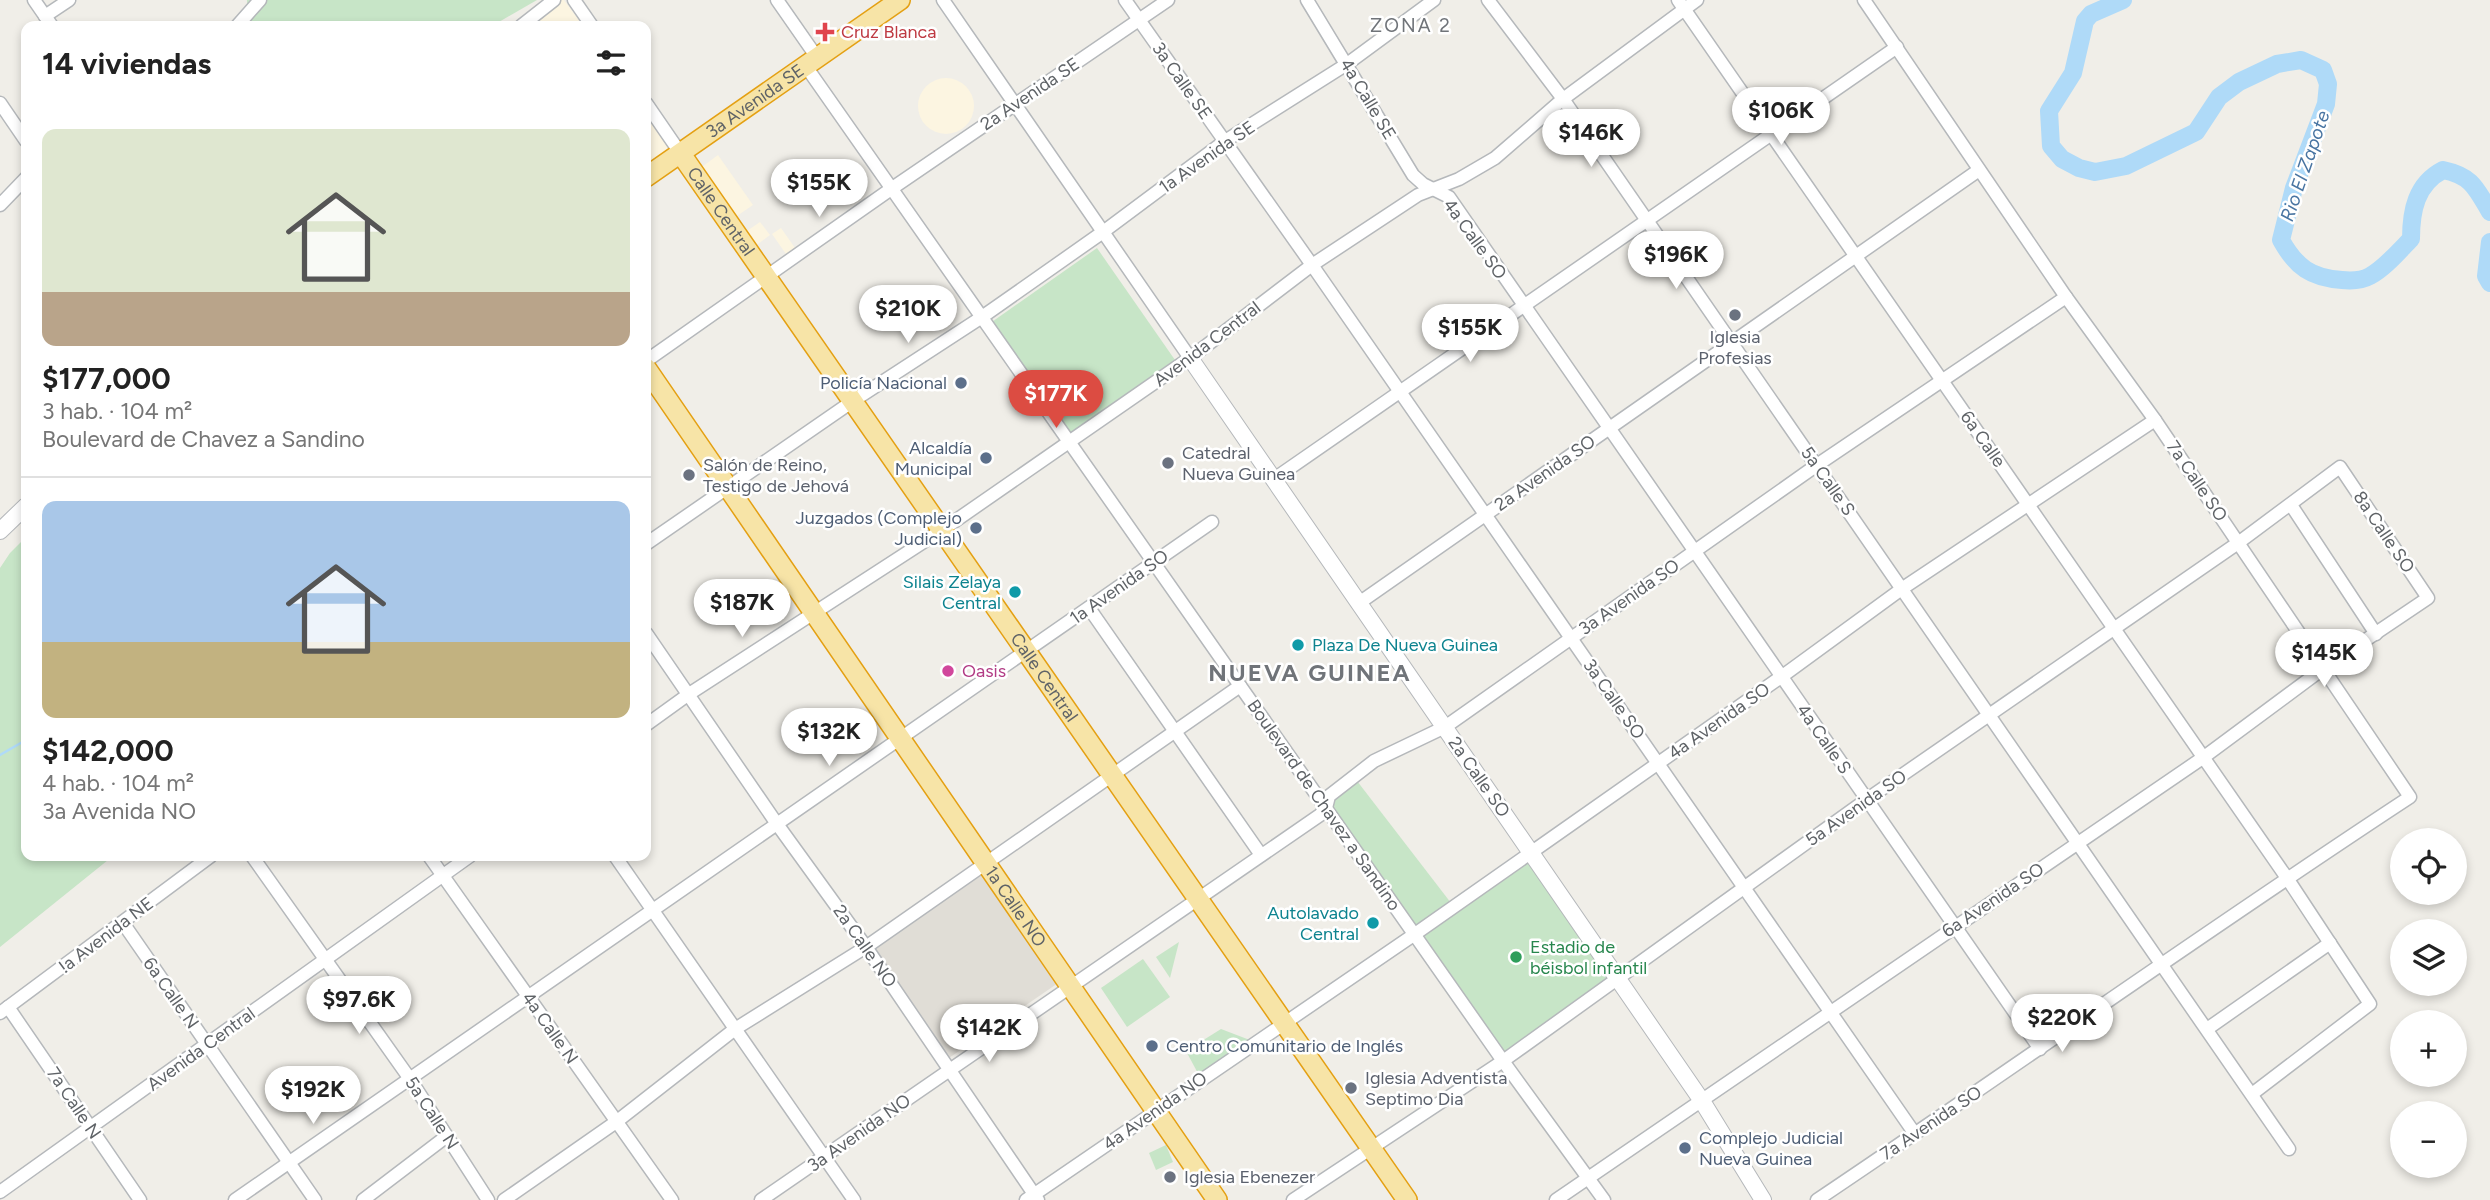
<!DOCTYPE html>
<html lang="es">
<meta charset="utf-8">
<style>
:root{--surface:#fff;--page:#f2f2f2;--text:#222;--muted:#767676;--line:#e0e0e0;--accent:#dc4c42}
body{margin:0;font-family:Figtree,sans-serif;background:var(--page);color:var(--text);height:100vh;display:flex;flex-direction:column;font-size:26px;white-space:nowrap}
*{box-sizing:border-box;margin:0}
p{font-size:23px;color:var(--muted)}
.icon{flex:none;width:38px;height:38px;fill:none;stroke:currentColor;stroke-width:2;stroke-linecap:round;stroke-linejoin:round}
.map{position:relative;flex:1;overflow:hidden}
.details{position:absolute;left:21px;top:21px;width:630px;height:840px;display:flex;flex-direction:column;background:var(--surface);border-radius:14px;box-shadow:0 4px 10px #0003}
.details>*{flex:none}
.buttons{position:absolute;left:2390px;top:828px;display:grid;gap:14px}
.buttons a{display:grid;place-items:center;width:77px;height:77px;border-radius:50%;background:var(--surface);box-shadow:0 4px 10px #0003;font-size:35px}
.price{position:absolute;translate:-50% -60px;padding:0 16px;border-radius:24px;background:#fff;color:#222;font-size:23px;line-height:46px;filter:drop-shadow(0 2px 4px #0008)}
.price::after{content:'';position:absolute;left:50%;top:42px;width:21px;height:16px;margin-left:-10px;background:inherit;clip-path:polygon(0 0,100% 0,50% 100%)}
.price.current{background:var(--accent);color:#fff}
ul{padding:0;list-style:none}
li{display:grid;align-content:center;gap:14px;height:371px;padding:0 21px}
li+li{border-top:2px solid var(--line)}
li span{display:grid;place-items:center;height:217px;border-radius:14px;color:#555}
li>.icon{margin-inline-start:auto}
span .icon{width:126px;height:126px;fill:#fffc;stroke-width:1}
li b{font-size:30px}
h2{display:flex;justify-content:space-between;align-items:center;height:84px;padding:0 21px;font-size:30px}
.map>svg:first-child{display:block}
.commercial{fill:#fcf5e1}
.education{fill:#e0ddd6}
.green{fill:#c7e5c7}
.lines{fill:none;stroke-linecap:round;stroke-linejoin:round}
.stream{stroke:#afdaf8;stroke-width:2.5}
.river{stroke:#afdaf8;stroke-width:18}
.minor-casing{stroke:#b5b8bb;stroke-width:15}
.tertiary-casing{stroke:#b5b8bb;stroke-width:18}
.trunk-casing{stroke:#e4a013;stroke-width:22}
.minor{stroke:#fff;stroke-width:12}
.tertiary{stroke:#fff;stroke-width:16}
.trunk{stroke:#f7e4a7;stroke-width:19}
.health-dot{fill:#e0444e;stroke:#fff;stroke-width:2.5}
.worship-dot{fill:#6b7280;stroke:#fff;stroke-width:2.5}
.service-dot{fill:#5c6f8a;stroke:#fff;stroke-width:2.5}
.culture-dot{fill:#0f9aa8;stroke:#fff;stroke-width:2.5}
.hotel-dot{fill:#d1479c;stroke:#fff;stroke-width:2.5}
.leisure-dot{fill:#2e9e5b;stroke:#fff;stroke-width:2.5}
.labels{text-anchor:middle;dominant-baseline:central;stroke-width:5;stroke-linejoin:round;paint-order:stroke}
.health-label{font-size:18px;fill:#be3a42;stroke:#fff;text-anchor:start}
.street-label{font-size:18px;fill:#5f6367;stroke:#fff}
.worship-label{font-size:18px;fill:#5b616d;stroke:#fff;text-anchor:start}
.service-label{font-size:18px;fill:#4e5e75;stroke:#fff;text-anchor:end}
.culture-label{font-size:18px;fill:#0d838f;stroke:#fff;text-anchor:end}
.hotel-label{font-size:18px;fill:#b23c85;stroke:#fff;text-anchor:start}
.leisure-label{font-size:18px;fill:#27864d;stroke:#fff;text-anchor:start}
.neighbourhood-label{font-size:19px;letter-spacing:2px;fill:#707479;stroke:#fff}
.water-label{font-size:19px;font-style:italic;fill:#4975a2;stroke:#fff}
.district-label{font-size:24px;font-weight:bold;letter-spacing:2px;fill:#707479;stroke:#fff}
</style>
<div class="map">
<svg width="2490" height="1200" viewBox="0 0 2490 1200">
<rect width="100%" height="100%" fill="#f0eee8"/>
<g class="commercial">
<path d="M559 0H564L583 26H525Z"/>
<circle cx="946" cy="106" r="28"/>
<path d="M646 112 676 153 646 174Z"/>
<path d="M718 155 753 205 734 218 699 169Z"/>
<path d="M760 222 770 235 754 247 744 233Z"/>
<path d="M781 228 795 248 786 254 772 234Z"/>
</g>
<path class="education" d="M984 869 1061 981 949 1058 873 946Z"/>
<g class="green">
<path d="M247 0H537L492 26H248Z"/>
<path d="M1097 248 1175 360 1066 436 989 324Z"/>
<path d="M26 537V856H113L0 947V568L10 553Z"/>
<path d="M1354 777 1451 903 1414 929 1332 811 1331 801Z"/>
<path d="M1530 859 1612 978 1503 1054 1420 936Z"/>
<path d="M1179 942 1170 978 1156 957Z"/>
<path d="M1143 959 1170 997 1127 1027 1101 988Z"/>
<path d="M1221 1029 1255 1042 1201 1079 1186 1051Z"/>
<path d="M1166 1145 1173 1162 1156 1170 1149 1153Z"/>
</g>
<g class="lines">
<path class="stream" d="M0 755 26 740"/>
<g class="river">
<path d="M2123 0 2091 14 2085 21 2073 73 2049 111 2051 146 2062 159 2079 168 2095 172 2126 166 2196 132 2219 97 2239 82 2277 64 2301 60 2323 70 2328 84 2326 104 2294 188 2281 240C2296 267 2311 278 2342 280 2352 281 2361 281 2370 276 2385 268 2399 251 2411 239 2411 211 2416 184 2443 170 2472 176 2476 188 2490 212"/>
<path d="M2490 242 2486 276 2490 283"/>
</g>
<g class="minor-casing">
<g id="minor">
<path d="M34 0 52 26"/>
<path d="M574 0 592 26"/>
<path d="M777 0 816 56"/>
<path d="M943 0 1190 358"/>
<path d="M1125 0 1312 265 1915 1134"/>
<path d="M1307 0 1413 175 1423 184 1449 197 2040 1049"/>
<path d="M1488 0 1563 99 2289 1149"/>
<path d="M1678 0 2287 878 2370 1004 2252 1094"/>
<path d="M45 16 69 0"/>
<path d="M237 26 260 0"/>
<path d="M521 26 554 0"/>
<path d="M805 65 1503 1061 1604 1200"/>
<path d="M0 103 26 141"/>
<path d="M646 103 681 154"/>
<path d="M0 205 26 178"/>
<path d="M646 361 891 189 1168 0"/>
<path d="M1274 479 1897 47"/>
<path d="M2291 505 2376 634"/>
<path d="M646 544 853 401 982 317 1103 232 1225 141 1347 64 1434 0"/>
<path d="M1359 603 1979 170"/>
<path d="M1089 608 1261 855"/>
<path d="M646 633 777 824 866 947 1038 1200"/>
<path d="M646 725 689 694 942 530 1190 358 1312 265 1418 195 1459 179 1495 158 1563 99 1697 0"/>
<path d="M252 856 410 1079 488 1200"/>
<path d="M429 856 672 1200"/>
<path d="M615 856 854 1200"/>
<path d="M123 923 315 1200"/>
<path d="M8 1007 140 1200"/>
<path d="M0 1013 211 856"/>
<path d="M2207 1029 2330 943"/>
<path d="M0 1192 470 856"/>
<path d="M235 1200 1212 522"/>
<path d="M363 1200 447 1136"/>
<path d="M504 1200 616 1122 735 1029 866 947 1240 686"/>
<path d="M761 1200 1320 815 1326 808 1329 796 1374 761 1445 727 1817 465 2066 297"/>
<path d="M1026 1200 1415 934 1781 677 1903 588 2155 420"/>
<path d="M1293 1200 1503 1061 1866 800 2238 543 2340 467 2428 598 2324 668 2204 757 1556 1200"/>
<path d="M1817 1200C2015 1067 2210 928 2410 797L2155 420 2066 297 1864 0"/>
</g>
</g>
<g class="tertiary-casing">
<g id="tertiary">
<path d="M1190 358 1702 1101 1763 1200"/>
<path d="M0 531 26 506"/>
</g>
</g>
<g class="trunk-casing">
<g id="trunk">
<path id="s1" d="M681 154 1407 1200"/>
<path id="s2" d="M646 177 900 0"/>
<path id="s3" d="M646 368 1217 1200"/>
</g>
</g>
<use href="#minor" class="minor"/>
<use href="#tertiary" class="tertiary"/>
<use href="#trunk" class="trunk"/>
</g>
<path class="health-dot" d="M821.5 21.5h7v7h7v7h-7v7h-7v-7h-7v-7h7z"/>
<g class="worship-dot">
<circle cx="1735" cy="315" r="7"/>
<circle cx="1168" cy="463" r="7"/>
<circle cx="689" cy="475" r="7"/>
<circle cx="1351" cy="1088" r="7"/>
<circle cx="1170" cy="1177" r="7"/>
</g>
<g class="service-dot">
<circle cx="961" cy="383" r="7"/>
<circle cx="986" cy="458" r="7"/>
<circle cx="976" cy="528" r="7"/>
<circle cx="1152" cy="1046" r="7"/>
<circle cx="1685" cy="1148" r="7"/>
</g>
<g class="culture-dot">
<circle cx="1015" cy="592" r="7"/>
<circle cx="1298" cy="645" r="7"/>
<circle cx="1373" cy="923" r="7"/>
</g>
<circle class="hotel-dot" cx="948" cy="671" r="7"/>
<circle class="leisure-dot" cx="1516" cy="957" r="7"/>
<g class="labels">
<g class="health-label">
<text x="841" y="32">Cruz Blanca</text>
</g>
<g class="street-label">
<text transform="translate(1182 81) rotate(55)">3a Calle SE</text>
<text transform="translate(1030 94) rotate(-34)">2a Avenida SE</text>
<text transform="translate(1368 99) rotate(59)">4a Calle SE</text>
<text stroke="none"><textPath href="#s2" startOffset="133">3a Avenida SE</textPath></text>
<text transform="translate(1207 157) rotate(-35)">1a Avenida SE</text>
<text stroke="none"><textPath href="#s1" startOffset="70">Calle Central</textPath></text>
<text transform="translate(1475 239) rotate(54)">4a Calle SO</text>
<text transform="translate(1207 344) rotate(-37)">Avenida Central</text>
<text transform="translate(1983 439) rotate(55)">6a Calle</text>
<text transform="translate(1545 473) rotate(-35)">2a Avenida SO</text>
<text transform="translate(1828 481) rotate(55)">5a Calle S</text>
<text transform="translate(2197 481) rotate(56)">7a Calle SO</text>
<text transform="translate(2384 532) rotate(56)">8a Calle SO</text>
<text transform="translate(1119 587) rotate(-35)">1a Avenida SO</text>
<text transform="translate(1629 597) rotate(-35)">3a Avenida SO</text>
<text stroke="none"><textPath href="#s1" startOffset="637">Calle Central</textPath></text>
<text transform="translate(1614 699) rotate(55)">3a Calle SO</text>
<text transform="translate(1719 721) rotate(-35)">4a Avenida SO</text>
<text transform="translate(1824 739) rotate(55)">4a Calle S</text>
<text transform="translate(1479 777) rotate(55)">2a Calle SO</text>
<text transform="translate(1324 805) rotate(55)">Boulevard de Chavez a Sandino</text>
<text transform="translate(1856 808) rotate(-35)">5a Avenida SO</text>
<text transform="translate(1993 900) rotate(-34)">6a Avenida SO</text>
<text stroke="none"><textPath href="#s3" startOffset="653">1a Calle NO</textPath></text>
<text transform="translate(106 935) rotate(-37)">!a Avenida NE</text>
<text transform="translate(865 946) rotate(55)">2a Calle NO</text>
<text transform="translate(171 993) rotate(55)">6a Calle N</text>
<text transform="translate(550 1028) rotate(55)">4a Calle N</text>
<text transform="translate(201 1049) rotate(-36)">Avenida Central</text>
<text transform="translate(74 1103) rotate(56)">7a Calle N</text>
<text transform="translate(1155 1111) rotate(-35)">4a Avenida NO</text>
<text transform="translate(432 1113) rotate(57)">5a Calle N</text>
<text transform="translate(1931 1123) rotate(-34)">7a Avenida SO</text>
<text transform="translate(859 1133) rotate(-35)">3a Avenida NO</text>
</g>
<g class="worship-label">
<text x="1735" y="337" text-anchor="middle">Iglesia<tspan x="1735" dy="21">Profesias</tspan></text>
<text x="1182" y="453">Catedral<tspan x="1182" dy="21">Nueva Guinea</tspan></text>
<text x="703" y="465">Salón de Reino,<tspan x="703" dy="21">Testigo de Jehová</tspan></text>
<text x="1365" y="1078">Iglesia Adventista<tspan x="1365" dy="21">Septimo Dia</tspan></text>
<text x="1184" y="1177">Iglesia Ebenezer</text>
</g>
<g class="service-label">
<text x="947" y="383">Policía Nacional</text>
<text x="972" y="448">Alcaldía<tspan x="972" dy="21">Municipal</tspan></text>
<text x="962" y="518">Juzgados (Complejo<tspan x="962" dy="21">Judicial)</tspan></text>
<text x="1166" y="1046" text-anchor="start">Centro Comunitario de Inglés</text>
<text x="1699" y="1138" text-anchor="start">Complejo Judicial<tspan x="1699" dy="21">Nueva Guinea</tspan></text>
</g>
<g class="culture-label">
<text x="1001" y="582">Silais Zelaya<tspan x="1001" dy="21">Central</tspan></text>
<text x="1312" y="645" text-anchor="start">Plaza De Nueva Guinea</text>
<text x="1359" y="913">Autolavado<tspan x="1359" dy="21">Central</tspan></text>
</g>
<g class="hotel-label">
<text x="962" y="671">Oasis</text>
</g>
<g class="leisure-label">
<text x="1530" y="947">Estadio de<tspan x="1530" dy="21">béisbol infantil</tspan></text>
</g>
<g class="neighbourhood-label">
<text x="1411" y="25">ZONA 2</text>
</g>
<g class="water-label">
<text transform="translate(2305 166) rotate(-71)">Rio El Zapote</text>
</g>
<g class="district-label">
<text x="1310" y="672">NUEVA GUINEA</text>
</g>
</g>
</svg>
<div class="buttons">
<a><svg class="icon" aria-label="locate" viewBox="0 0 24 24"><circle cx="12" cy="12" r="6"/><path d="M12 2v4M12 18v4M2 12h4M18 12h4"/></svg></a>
<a><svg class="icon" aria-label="layers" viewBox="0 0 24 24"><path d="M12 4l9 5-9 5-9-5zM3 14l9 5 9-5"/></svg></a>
<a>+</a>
<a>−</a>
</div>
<b class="price" style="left:1781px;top:147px">$106K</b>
<b class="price" style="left:1591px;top:169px">$146K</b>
<b class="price" style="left:819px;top:219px">$155K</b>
<b class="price" style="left:1676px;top:291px">$196K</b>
<b class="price" style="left:908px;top:345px">$210K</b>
<b class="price" style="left:1470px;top:364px">$155K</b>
<b class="price current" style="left:1056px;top:430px">$177K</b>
<b class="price" style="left:742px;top:639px">$187K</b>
<b class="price" style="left:2324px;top:689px">$145K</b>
<b class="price" style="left:829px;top:768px">$132K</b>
<b class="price" style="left:359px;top:1036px">$97.6K</b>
<b class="price" style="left:2062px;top:1054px">$220K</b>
<b class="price" style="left:989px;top:1064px">$142K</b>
<b class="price" style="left:313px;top:1126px">$192K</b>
<section class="details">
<h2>14 viviendas<svg class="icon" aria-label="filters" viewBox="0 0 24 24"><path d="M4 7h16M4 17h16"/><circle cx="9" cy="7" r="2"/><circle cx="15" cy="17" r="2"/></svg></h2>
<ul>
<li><span style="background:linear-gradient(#dfe7d0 75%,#b9a48a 0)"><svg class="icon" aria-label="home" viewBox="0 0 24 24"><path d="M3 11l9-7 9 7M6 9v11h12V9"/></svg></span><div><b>$177,000</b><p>3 hab. · 104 m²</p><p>Boulevard de Chavez a Sandino</p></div></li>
<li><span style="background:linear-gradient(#a9c7e8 65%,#c2b280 0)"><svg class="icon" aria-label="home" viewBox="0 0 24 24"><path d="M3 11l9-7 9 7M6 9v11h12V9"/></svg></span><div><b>$142,000</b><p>4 hab. · 104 m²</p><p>3a Avenida NO</p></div></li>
</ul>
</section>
</div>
